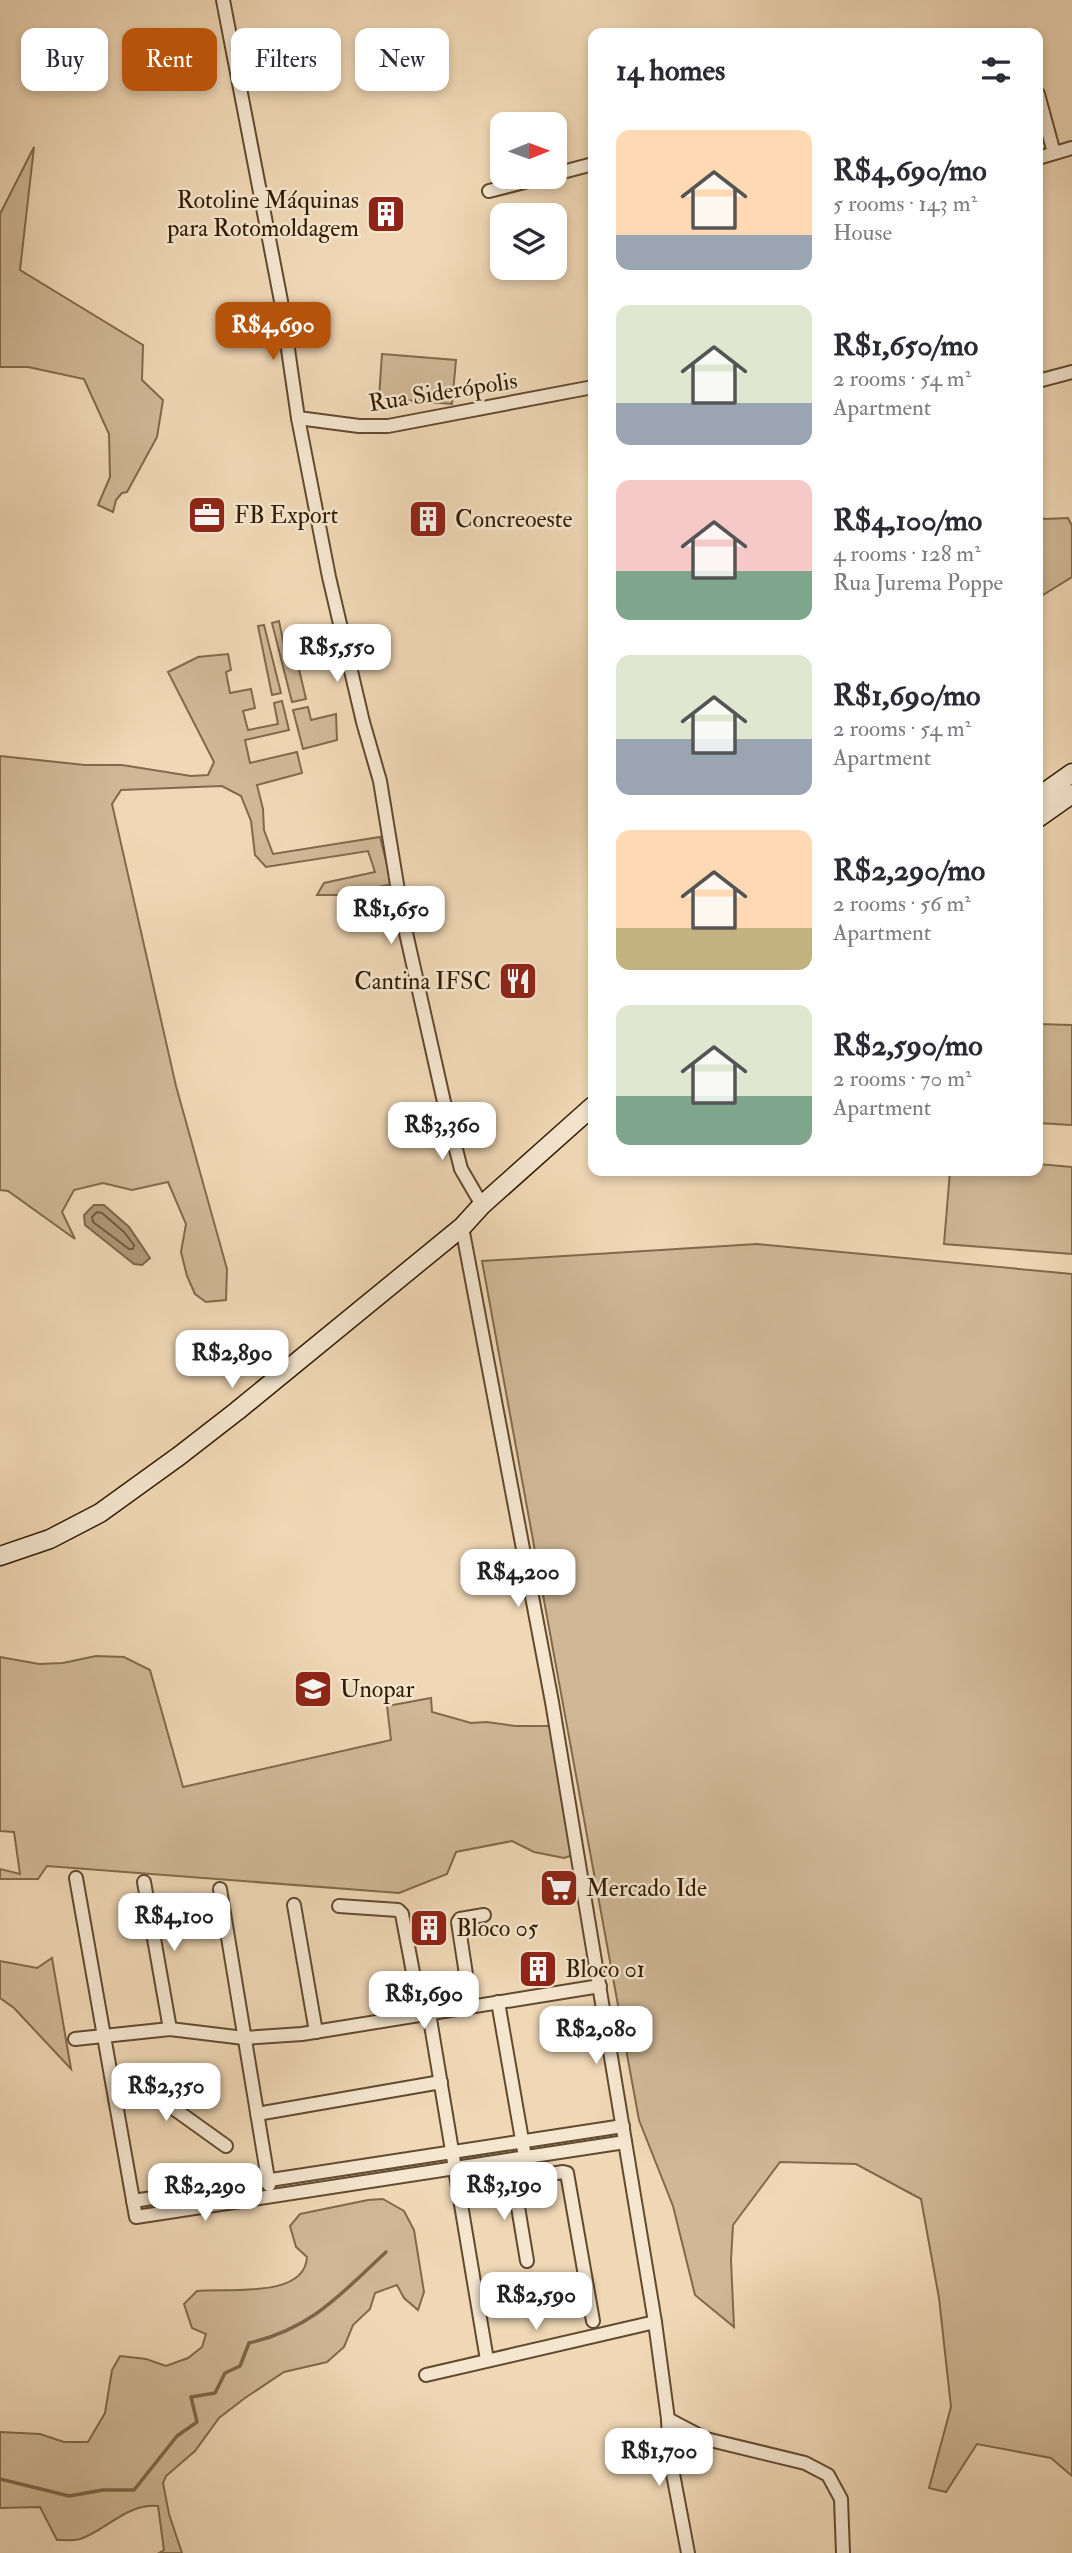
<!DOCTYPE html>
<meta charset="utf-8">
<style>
:root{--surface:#fff;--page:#f7f7f7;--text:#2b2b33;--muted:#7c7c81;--accent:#b45309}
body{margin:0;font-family:"IM FELL Double Pica",serif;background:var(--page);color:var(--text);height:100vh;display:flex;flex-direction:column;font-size:26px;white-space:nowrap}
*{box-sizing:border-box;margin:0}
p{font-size:23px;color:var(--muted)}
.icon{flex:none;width:38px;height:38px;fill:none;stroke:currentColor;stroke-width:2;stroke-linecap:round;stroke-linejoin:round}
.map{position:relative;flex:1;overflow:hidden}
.sheet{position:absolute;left:588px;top:28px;width:455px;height:1148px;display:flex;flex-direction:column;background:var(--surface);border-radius:14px;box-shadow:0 4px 10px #0003}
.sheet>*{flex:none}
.banner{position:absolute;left:21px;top:28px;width:462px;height:63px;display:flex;gap:14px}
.needle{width:46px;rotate:89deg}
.fabs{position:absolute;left:490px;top:112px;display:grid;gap:14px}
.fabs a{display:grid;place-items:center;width:77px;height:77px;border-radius:14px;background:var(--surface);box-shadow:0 4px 10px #0003;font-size:35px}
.price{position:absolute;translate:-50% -60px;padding:0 16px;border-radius:14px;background:#fff;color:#222;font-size:23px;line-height:46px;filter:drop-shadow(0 2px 4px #0008)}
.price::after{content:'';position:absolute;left:50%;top:42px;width:21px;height:16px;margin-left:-10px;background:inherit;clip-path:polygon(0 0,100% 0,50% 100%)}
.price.active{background:var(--accent);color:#fff}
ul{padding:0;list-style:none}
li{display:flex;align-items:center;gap:21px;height:175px;padding:0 28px}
li span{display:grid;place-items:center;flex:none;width:196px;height:140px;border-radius:14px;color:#555}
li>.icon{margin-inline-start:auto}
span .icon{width:84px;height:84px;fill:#fffc;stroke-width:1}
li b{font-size:30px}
h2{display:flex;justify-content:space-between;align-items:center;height:84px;padding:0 28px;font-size:30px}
.pill{padding:0 24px;border-radius:14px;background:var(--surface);box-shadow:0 4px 10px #0003;font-size:24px;line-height:63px}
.pill.active{background:var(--accent);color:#fff}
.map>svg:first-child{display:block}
.green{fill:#d0b897;stroke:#816a4c;stroke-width:2}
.water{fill:#af9879;stroke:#7d6649;stroke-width:2}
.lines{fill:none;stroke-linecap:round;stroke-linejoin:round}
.shore{stroke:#705a3e;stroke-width:2}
.stream{stroke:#7d6649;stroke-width:3.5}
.street-casing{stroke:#624a2f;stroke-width:16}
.secondary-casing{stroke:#321b02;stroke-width:21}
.street{stroke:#f5e6d0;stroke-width:12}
.secondary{stroke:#f5e6d0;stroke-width:18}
.labels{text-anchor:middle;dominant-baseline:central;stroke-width:5;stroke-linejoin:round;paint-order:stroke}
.poi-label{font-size:24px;fill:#321b02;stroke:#f5e6d0;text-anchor:start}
.street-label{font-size:24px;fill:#321b02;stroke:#f5e6d0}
</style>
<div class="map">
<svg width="1072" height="2553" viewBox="0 0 1072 2553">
<rect width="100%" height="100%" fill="#f0d8b6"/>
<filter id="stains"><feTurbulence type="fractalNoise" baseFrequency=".00286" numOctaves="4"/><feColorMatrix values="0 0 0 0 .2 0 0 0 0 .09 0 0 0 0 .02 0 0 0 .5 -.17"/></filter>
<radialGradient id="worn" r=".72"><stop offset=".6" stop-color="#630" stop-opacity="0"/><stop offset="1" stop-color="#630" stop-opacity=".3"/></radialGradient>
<g class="green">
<path d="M34 147 20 270 143 345 142 380 163 400 157 437 127 492 122 493 116 500 113 512 98 505 110 477 109 434 84 379 28 367H0V214Z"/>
<path d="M382 354 456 360 452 404 379 398Z"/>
<path d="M1038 517 1045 519 1068 518 1072 526V577L1038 598Z"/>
<path d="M279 621 286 655 313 650 322 655 297 661 306 699 292 702 272 623Z"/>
<path d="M264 625 281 693 272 695 258 626Z"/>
<path d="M228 654 231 670 226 672 230 693 251 689 255 708 243 711 248 730 278 724 274 703 282 701 289 730 245 740 250 763 297 752 302 773 257 785 263 809 264 830 273 854 380 837 392 884 341 895H317L324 883 375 872 368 851 266 867 255 855 251 821 241 796 222 786 121 790 112 804 176 1086 227 1269 226 1300 206 1302 195 1294 187 1276 181 1252 186 1224 168 1182 132 1190 103 1183 74 1190 62 1212 75 1239 8 1191 0 1190V756L85 765H122L191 776 208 775 214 762 168 672 198 657Z"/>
<path d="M308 707 311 720 336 714 337 740 303 749 293 710Z"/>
<path d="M1038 1024 1072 1025V1125L1038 1123Z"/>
<path d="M1038 1164 1072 1167V1254L944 1244 950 1171H1038Z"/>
<path d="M757 1244 1072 1274V2476L1051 2458 977 2444 946 2492 929 2488 951 2407 939 2298 921 2199 856 2164 780 2162 733 2225 731 2260 734 2327 695 2295 673 2206 639 2120 482 1261Z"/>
<path d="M96 1656 124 1657 150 1670 183 1787 391 1740 387 1706 431 1698 432 1712 471 1723 487 1722 515 1726H553L573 1855 564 1858 534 1852 512 1841 456 1852 447 1874 399 1893 47 1866 38 1879H0V1869L20 1874 14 1832 0 1831V1657L39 1664 63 1663Z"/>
<path d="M52 1958 71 2069 14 2008 0 1998V1961L37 1968Z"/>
<path d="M383 2199 404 2211 414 2230 424 2292 418 2310 404 2298 397 2285 375 2293 370 2309 353 2325 344 2347 327 2362 284 2372 245 2398 219 2418 195 2451 166 2476 163 2483 169 2514 182 2553H159L164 2550 158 2506C127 2503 105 2531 80 2539 73 2541 63 2540 57 2540L40 2507 0 2508V2432L40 2434 64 2442H88L105 2413 112 2370 120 2356 146 2359 166 2366 188 2358 202 2347 206 2334 192 2328 184 2304 197 2291C227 2288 305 2299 307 2257L296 2247 290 2226 300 2214 368 2200Z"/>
</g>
<path class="water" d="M94 1205H104L129 1227 150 1258 142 1265 134 1264 85 1225 84 1215Z"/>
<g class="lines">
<path class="shore" d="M97 1212 102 1213 124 1232 134 1245 133 1249H129L93 1222 92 1217Z"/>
<path class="stream" d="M0 2479 69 2496 103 2490H134L177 2436 197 2422 191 2397 215 2393 225 2373 240 2366 249 2343C311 2329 341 2294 386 2252"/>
<g class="street-casing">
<g id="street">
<path d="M223 0 281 301 298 418 329 577 363 722 380 781 402 915 444 1102 461 1169 482 1205"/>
<path d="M1038 94 1054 153"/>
<path d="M1038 158 1072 148"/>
<path d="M555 174 593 164"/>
<path d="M489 191 544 177"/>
<path d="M1038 381 1072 372"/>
<path d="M298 418 359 426H388L593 387"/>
<path d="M462 1227 552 1702 655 2322 668 2419 670 2458 688 2553"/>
<path d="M76 1878 136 2217 625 2142"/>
<path d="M144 1882 170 2029"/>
<path d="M220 1889 269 2185"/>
<path d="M294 1905 316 2032"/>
<path d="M339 1906 398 1910 402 1914 421 2015"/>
<path d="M498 2002 525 2157 518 2169 515 2189 527 2261"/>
<path d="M471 2007 458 1922 460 1919 484 1915"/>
<path d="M429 2013 487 2360"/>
<path d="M75 2039 170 2029 244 2038 302 2034 600 1986"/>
<path d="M111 2075H127L226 2146"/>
<path d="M257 2114 441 2082"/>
<path d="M515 2180 563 2172 567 2173 593 2321"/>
<path d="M133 2201 623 2126"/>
<path d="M426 2375 655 2322"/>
<path d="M668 2419 706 2439 805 2463 828 2475 841 2499 843 2553"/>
</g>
</g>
<g class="secondary-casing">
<g id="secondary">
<path d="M1038 797 1072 773"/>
<path d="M1038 818 1072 794"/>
<path d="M0 1556 50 1539 100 1513 179 1456 237 1411 462 1227 482 1205 593 1106"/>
</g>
</g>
<use href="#street" class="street"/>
<use href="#secondary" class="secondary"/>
</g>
<defs>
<g id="building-square" transform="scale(2.0125)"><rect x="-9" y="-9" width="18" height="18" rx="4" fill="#8f2418" stroke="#f5e6d0"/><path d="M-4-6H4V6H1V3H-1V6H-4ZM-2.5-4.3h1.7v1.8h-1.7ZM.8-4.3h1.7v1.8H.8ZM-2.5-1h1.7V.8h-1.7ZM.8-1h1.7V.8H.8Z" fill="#fff"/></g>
<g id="office-square" transform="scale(2.0125)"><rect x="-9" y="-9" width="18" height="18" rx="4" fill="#8f2418" stroke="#f5e6d0"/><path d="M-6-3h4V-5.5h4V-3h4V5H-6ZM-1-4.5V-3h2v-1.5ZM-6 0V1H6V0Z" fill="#fff"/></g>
<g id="restaurant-square" transform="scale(2.0125)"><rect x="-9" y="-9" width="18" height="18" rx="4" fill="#8f2418" stroke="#f5e6d0"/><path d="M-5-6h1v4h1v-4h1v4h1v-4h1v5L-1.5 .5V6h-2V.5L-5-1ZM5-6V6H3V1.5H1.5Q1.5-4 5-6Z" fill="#fff"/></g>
<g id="university-square" transform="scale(2.0125)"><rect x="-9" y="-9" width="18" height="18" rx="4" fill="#8f2418" stroke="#f5e6d0"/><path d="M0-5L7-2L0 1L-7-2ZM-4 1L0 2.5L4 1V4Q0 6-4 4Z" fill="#fff"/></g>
<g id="supermarket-square" transform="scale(2.0125)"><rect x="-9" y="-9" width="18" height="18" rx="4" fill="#8f2418" stroke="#f5e6d0"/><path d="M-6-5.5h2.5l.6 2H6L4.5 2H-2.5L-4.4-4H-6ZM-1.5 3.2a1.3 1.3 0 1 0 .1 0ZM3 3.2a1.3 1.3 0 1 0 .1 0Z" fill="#fff"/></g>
</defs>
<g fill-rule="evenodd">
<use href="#building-square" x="386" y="214"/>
<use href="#office-square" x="207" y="515"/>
<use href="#building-square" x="428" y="519"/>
<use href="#restaurant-square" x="518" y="981"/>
<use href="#university-square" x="313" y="1689"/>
<use href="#supermarket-square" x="559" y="1888"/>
<use href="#building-square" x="429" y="1928"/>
<use href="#building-square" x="538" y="1969"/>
</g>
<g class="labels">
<g class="poi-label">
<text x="359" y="200" text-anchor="end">Rotoline Máquinas<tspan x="359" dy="28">para Rotomoldagem</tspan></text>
<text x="234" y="515">FB Export</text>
<text x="455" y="519">Concreoeste</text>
<text x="491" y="981" text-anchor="end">Cantina IFSC</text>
<text x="340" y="1689">Unopar</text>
<text x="586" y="1888">Mercado Ide</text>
<text x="456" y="1928">Bloco 05</text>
<text x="565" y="1969">Bloco 01</text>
</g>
<g class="street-label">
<text transform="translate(443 392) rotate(-9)">Rua Siderópolis</text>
</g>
</g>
<rect width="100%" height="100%" filter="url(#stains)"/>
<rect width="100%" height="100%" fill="url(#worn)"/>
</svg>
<div class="fabs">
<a><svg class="needle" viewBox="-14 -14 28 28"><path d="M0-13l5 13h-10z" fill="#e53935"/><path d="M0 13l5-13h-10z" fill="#7c7c81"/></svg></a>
<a><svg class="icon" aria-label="layers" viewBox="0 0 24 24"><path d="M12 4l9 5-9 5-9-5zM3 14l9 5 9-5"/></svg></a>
</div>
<b class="price active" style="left:273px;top:362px">R$4,690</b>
<b class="price" style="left:337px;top:684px">R$5,550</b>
<b class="price" style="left:391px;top:946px">R$1,650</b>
<b class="price" style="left:442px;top:1162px">R$3,360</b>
<b class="price" style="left:232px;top:1390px">R$2,890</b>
<b class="price" style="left:518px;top:1609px">R$4,200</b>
<b class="price" style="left:174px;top:1953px">R$4,100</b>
<b class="price" style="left:424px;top:2031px">R$1,690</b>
<b class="price" style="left:596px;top:2066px">R$2,080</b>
<b class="price" style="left:166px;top:2123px">R$2,350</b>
<b class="price" style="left:504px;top:2222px">R$3,190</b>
<b class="price" style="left:205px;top:2223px">R$2,290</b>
<b class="price" style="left:536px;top:2332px">R$2,590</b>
<b class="price" style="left:659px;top:2488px">R$1,700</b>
<div class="banner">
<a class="pill">Buy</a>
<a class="pill active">Rent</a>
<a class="pill">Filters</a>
<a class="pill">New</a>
</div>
<section class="sheet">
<h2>14 homes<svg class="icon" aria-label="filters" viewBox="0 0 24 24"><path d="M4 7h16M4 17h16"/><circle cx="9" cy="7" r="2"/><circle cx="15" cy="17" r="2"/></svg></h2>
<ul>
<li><span style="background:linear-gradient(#ffd9b3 75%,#9aa5b1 0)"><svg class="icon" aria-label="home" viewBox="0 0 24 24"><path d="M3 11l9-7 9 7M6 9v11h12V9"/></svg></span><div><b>R$4,690/mo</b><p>5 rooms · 143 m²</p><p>House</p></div></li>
<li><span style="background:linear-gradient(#dfe7d0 70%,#9aa5b1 0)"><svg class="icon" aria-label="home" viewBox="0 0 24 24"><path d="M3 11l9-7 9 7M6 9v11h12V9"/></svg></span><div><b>R$1,650/mo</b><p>2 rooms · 54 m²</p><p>Apartment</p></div></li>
<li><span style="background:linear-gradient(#f6c9c9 65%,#7fa58c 0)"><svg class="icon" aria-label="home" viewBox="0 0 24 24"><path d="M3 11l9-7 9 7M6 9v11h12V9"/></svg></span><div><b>R$4,100/mo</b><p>4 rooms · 128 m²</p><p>Rua Jurema Poppe</p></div></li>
<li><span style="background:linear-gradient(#dfe7d0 60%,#9aa5b1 0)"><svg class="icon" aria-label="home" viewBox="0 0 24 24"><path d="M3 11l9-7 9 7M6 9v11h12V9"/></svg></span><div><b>R$1,690/mo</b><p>2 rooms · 54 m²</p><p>Apartment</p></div></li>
<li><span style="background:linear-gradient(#ffd9b3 70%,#c2b280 0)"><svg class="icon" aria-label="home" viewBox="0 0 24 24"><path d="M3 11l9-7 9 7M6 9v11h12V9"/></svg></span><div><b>R$2,290/mo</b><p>2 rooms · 56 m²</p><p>Apartment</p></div></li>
<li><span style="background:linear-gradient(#dfe7d0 65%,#7fa58c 0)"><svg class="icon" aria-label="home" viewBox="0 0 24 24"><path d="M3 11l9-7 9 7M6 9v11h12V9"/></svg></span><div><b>R$2,590/mo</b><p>2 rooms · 70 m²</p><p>Apartment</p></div></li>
</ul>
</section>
</div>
